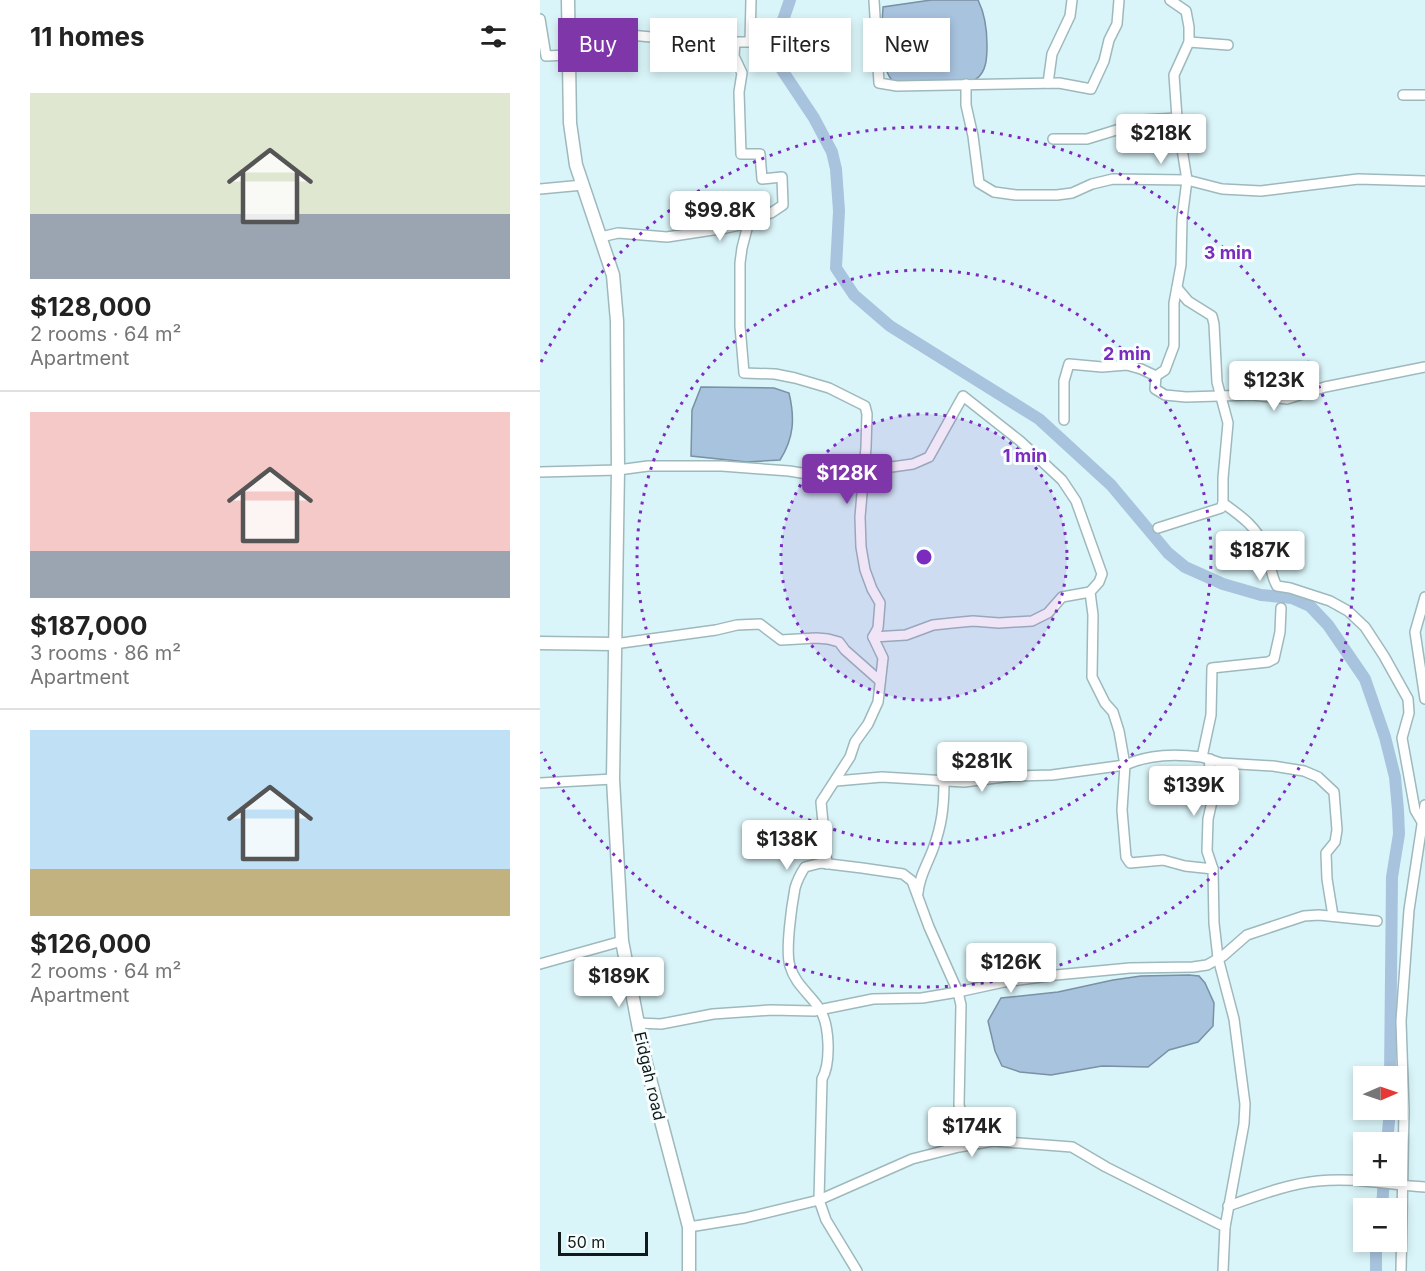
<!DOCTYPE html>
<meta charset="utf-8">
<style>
:root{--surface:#fff;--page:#f6f6f6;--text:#222;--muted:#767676;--line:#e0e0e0;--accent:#7f36a9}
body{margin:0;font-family:Inter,sans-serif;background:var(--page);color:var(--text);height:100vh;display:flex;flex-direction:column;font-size:22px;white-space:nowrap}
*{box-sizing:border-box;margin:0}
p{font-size:20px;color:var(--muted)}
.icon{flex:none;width:33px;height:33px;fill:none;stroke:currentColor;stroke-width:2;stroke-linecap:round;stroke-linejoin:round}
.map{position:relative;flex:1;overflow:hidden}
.details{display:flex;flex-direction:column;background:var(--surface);width:540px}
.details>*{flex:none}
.top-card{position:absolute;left:18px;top:18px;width:570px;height:54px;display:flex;gap:12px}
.needle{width:39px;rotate:88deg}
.controls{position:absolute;left:813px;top:1066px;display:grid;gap:12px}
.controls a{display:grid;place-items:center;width:54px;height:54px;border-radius:0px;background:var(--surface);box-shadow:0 3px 9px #0003;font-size:30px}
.scale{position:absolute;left:18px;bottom:15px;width:90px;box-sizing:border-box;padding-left:6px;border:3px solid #101a1b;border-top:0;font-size:16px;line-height:21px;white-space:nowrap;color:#101a1b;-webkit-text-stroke:4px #f8fefe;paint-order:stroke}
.price{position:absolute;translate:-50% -51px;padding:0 14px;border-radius:6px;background:#fff;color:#222;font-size:20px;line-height:39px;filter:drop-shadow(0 2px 3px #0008)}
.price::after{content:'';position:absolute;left:50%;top:36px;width:18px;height:14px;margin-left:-9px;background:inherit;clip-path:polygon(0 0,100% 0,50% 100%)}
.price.active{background:var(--accent);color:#fff}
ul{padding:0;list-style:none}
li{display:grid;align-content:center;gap:12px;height:318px;padding:0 30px}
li+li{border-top:2px solid var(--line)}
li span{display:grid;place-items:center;height:186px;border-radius:0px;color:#555}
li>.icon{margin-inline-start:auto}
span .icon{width:108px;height:108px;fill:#fffc;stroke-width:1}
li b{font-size:26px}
h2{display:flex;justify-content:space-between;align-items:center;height:72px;padding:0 30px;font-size:26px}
.tag{padding:0 21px;border-radius:0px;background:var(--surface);box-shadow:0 3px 9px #0003;font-size:21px;line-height:54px}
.tag.active{background:var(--accent);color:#fff}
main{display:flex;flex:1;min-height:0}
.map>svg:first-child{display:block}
.water{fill:#a8c3de;stroke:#7a90a4;stroke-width:1.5}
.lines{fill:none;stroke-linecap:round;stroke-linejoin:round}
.canal{stroke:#a8c3de;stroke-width:12}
.minor-casing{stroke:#9eb9bc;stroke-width:12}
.tertiary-casing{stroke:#9eb9bc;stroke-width:15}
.minor{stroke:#fff;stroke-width:9}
.tertiary{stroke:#fff;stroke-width:12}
.ring{fill:none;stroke:#7b2cbf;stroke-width:3;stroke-dasharray:3 6}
.labels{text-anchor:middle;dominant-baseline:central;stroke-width:6;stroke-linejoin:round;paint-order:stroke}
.street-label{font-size:16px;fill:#101a1b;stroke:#f8fefe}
.centre{fill:#7b2cbf;stroke:#f8fefe;stroke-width:3}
.ring-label{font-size:18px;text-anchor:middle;font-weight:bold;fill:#7b2cbf;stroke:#f8fefe;stroke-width:6;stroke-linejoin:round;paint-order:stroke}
</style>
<main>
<section class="details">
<h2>11 homes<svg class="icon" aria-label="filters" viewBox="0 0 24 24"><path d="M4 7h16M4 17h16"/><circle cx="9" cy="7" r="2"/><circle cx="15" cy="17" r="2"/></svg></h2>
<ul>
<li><span style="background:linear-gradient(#dfe7d0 65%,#9aa5b1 0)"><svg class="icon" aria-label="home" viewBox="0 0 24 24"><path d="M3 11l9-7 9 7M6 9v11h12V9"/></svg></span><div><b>$128,000</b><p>2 rooms · 64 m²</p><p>Apartment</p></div></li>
<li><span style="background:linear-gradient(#f6c9c9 75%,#9aa5b1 0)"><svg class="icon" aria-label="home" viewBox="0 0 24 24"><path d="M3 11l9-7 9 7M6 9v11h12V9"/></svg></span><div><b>$187,000</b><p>3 rooms · 86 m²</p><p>Apartment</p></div></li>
<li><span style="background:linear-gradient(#bfe0f5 75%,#c2b280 0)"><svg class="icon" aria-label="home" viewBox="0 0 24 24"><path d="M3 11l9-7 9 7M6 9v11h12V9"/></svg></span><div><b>$126,000</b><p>2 rooms · 64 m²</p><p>Apartment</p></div></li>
</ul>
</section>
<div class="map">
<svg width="885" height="1271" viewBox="0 0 885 1271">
<rect width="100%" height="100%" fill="#daf5f9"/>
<g class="water">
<path d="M391 0H438C445 14 447 29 447 45 447 56 447 72 436 79 424 87 371 83 354 83 336 63 342 31 343 7Z"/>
<path d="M161 387 234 388 249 393C255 418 254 438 240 460L207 462 151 456 152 410Z"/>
<path d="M649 975 659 976 665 983 674 1003 673 1026 658 1042 629 1050 608 1067 562 1066 511 1075 480 1072 462 1066 455 1051 448 1021 461 998 518 992 573 980 601 976Z"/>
</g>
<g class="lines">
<g class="canal">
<path d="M250 0 242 23 239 48 242 70 274 118 292 152 296 169 299 211 296 268 314 295 350 326 499 419 571 485 628 553 645 567 683 584 721 595 752 598 770 606 788 625 825 679 845 737 855 777 858 810 859 834 852 877 850 1077"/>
<path d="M847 1143 850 1110"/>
<path d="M842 1209 844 1176"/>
<path d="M836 1242V1271"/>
</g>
<g class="minor-casing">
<g id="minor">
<path d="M334 0 339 83 357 86 519 83 551 89 564 61 569 40 577 24 579 0"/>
<path d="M0 19 6 56 28 55"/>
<path d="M210 42 211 0"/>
<path d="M649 42 688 45"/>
<path d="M28 45 87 46 90 35 164 42H224"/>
<path d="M508 83 512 54 530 16 532 0"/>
<path d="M426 84V105L433 136 439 183 454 192 476 195H517L532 193 552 184 573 179 647 180 682 189 721 191 818 179 885 181"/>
<path d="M863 95H885"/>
<path d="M513 139H547L583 128 603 120 637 118"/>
<path d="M0 189 43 185"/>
<path d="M209 221 202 248 200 263V326L204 373 235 374 255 378 289 388 325 406 327 414 326 447 320 517 321 547 325 570 332 589 340 603 338 628 333 637 343 658 338 702 328 724 315 742 310 757 281 802 287 864"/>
<path d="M61 237 78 233 127 237 186 228 200 225 219 215 231 213 243 205 242 177 222 179 220 154H201L199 92 202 73 194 56 195 42"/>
<path d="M637 288 648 301 672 316 674 324 677 382 688 423 683 478V503C701 516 717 527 726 549 731 561 730 575 737 586L750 588 790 601 808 611 825 627 844 656 868 699 869 713 862 738 875 810 882 822"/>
<path d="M616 376 615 389 625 395 646 397 712 395 747 399 785 387 885 367"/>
<path d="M524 420V381L529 364 562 367 587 365 601 369 616 376 625 370 634 346V303L641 265 642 219 647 180 637 118 634 75 649 42V27L646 11 630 0"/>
<path d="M0 472 78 470 108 466H182L249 471 287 477H310L323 471 373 464 389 457 423 396 480 441 522 480 536 501 562 574 559 582 550 592 553 615 552 677 565 703 573 712 579 731 585 765 512 775 472 776 424 782 342 777 296 781"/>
<path d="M618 528 681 508 683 503"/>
<path d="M885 597 875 632 885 699"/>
<path d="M741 608 740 632 734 659 728 662 672 668 671 715 662 757 681 763 733 766 764 771 778 777 794 792 797 830 795 842 786 853 787 879 793 916"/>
<path d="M333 637 366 635 393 625 412 623 433 621 459 623 492 621 508 613 522 597 550 592"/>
<path d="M74 644 176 630 197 625 220 624 241 640 276 638 288 639 299 642 305 650 340 681"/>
<path d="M662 757C635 754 610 754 585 765L582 810 586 857 590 863 623 860 645 866 673 869 674 923 678 958 694 1019 705 1104 704 1124 685 1227"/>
<path d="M670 759 669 773 673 797 668 819 667 851 673 869"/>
<path d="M0 783 73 779"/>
<path d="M378 893C379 877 387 865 393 849 402 825 404 806 404 781"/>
<path d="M0 964 82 941"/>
<path d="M98 1023 121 1024 173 1014 231 1010 274 1011 333 999 382 998 418 992 464 982 516 975 590 968 653 967 667 965 683 956 707 935 764 916 779 915 837 921"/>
<path d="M688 1206C717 1196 747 1184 778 1181 814 1177 849 1185 885 1187"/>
<path d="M149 1227 205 1218 279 1200 372 1159 419 1147 453 1141 532 1147 566 1167 685 1227 683 1271"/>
<path d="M317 1271 286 1220 279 1200 282 1079C291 1063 290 1024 279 1008 269 993 255 984 250 966 245 951 252 904 255 888 257 881 261 873 265 867L281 863 322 868 363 874 372 881 389 927 418 992 421 1005 419 1105 421 1112 432 1131 453 1141"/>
<path d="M861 1271 864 1111 861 1021 869 910 885 805"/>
</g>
</g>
<g class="tertiary-casing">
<g id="tertiary">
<path d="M28 0 30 123 36 165 73 275 77 321 78 470 73 779 82 941 105 1060 149 1227V1271"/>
<path d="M0 643 74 644"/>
</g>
</g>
<use href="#minor" class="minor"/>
<use href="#tertiary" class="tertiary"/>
</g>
<circle cx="384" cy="557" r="143" fill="#7b2cbf" fill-opacity=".12"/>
<g class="ring">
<circle cx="384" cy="557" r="143"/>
<circle cx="384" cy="557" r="287"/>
<path d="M1 362A430 430 0 1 1 1 752"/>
</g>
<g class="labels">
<g class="street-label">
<text transform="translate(110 1076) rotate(77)">Eidgah road</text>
</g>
</g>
<circle cx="384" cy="557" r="9" class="centre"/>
<g class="ring-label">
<text x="688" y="259">3 min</text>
<text x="587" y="360">2 min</text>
<text x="485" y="462">1 min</text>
</g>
</svg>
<div class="controls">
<a><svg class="needle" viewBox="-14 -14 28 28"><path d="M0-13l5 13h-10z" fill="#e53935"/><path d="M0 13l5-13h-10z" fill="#767676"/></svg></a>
<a>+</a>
<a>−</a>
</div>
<div class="scale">50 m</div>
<b class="price" style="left:621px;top:165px">$218K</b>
<b class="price" style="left:180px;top:242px">$99.8K</b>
<b class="price" style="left:734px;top:412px">$123K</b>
<b class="price active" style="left:307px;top:505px">$128K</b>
<b class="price" style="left:720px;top:582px">$187K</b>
<b class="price" style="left:442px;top:793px">$281K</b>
<b class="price" style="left:654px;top:817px">$139K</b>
<b class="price" style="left:247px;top:871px">$138K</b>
<b class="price" style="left:471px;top:994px">$126K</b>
<b class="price" style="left:79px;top:1008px">$189K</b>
<b class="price" style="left:432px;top:1158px">$174K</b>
<div class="top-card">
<a class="tag active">Buy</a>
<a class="tag">Rent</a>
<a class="tag">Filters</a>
<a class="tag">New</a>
</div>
</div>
</main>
